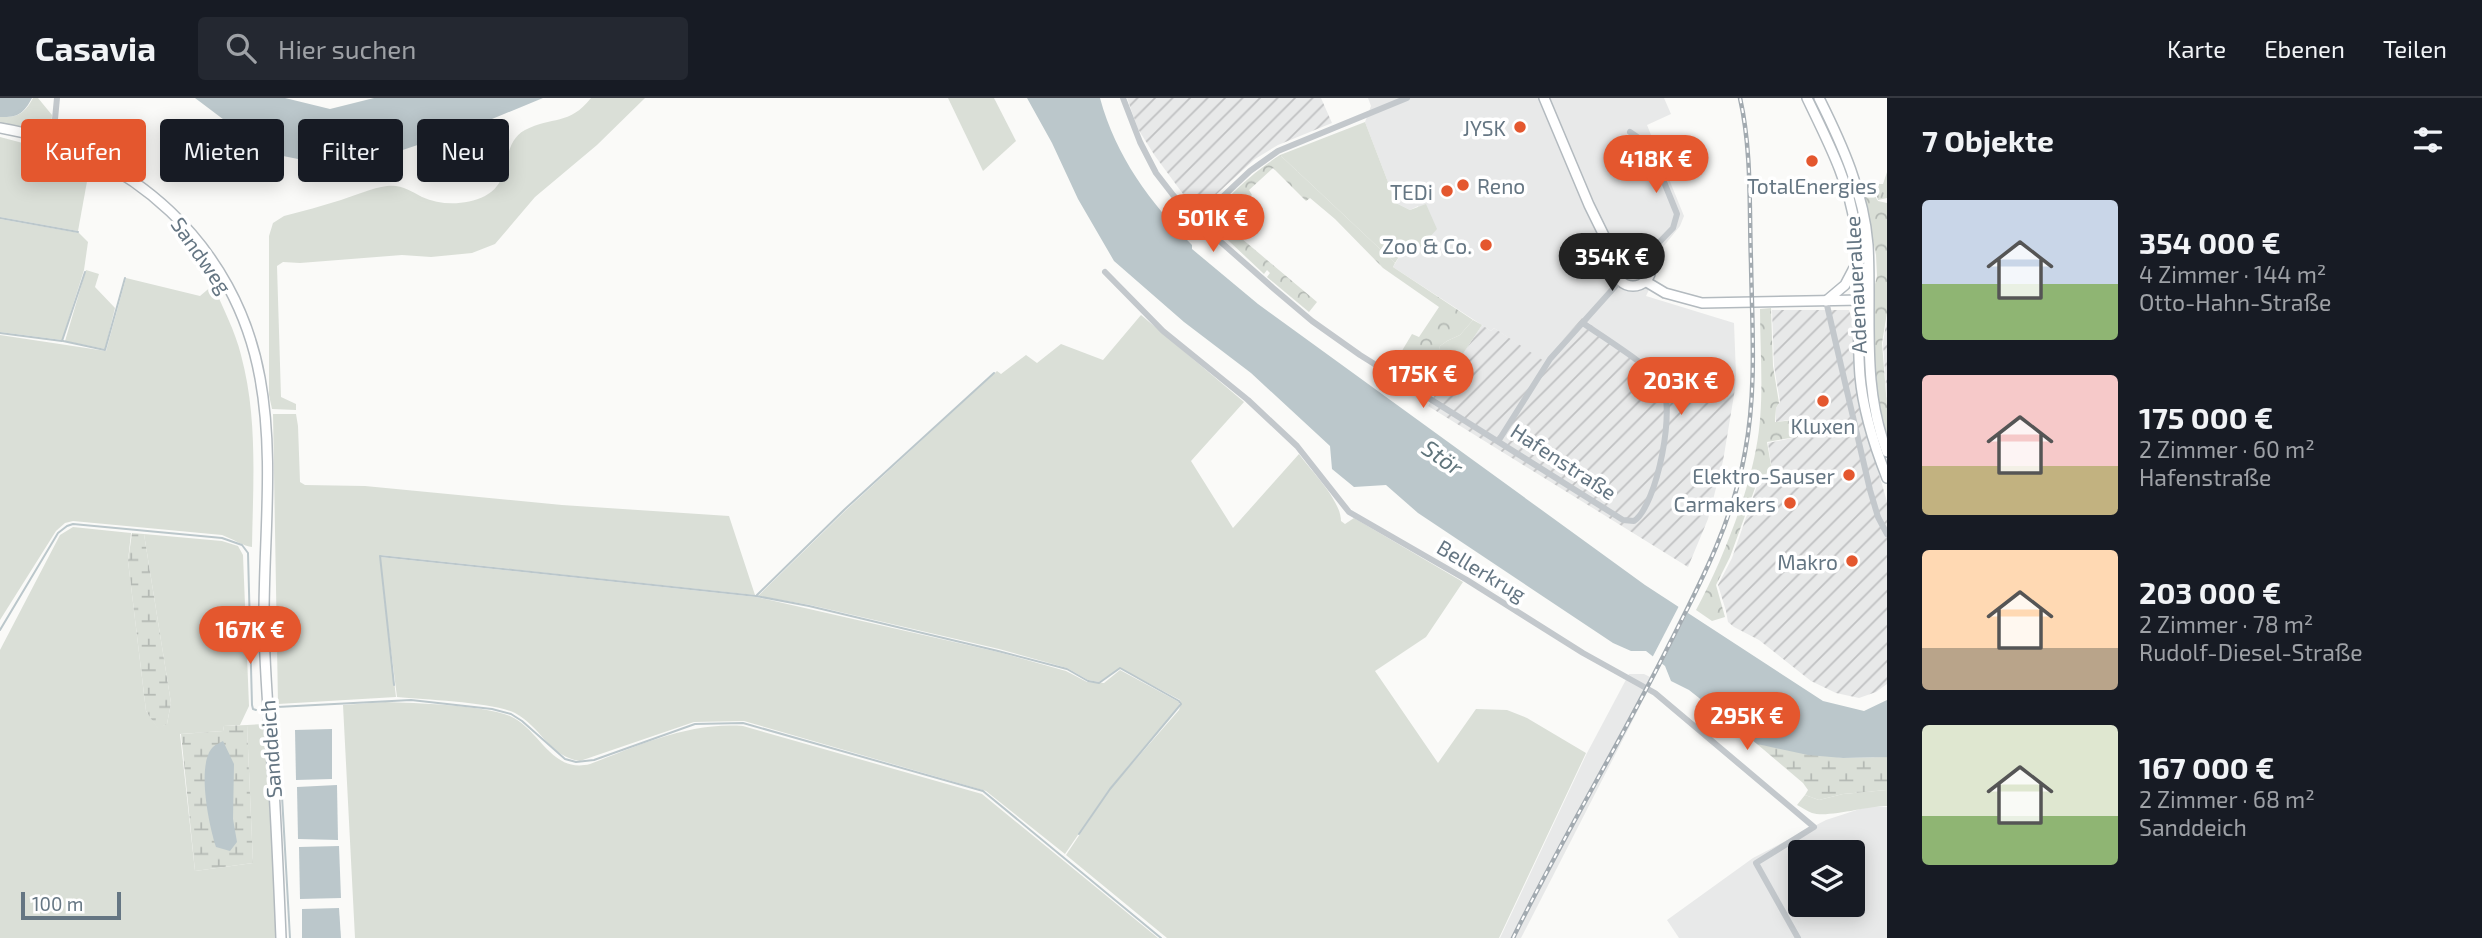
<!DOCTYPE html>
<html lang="de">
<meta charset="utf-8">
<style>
:root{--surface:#171b24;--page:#242831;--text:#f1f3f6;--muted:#9ea1a6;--line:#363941;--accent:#e4572e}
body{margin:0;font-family:"Exo 2",sans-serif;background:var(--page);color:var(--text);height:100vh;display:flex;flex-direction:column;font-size:26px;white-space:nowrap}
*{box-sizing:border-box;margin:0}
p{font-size:23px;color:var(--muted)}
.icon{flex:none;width:38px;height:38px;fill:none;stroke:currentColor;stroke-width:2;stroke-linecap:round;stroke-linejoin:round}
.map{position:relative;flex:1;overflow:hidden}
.panel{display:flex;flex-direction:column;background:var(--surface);width:595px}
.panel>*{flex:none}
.banner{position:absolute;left:21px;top:21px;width:665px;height:63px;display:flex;gap:14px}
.buttons{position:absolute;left:1788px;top:742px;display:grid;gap:14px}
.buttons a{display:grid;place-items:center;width:77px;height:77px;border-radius:7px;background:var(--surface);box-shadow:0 4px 18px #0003;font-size:35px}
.scale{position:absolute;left:21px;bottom:18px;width:100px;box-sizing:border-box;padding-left:7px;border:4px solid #657683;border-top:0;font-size:19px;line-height:24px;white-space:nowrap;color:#657683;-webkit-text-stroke:5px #fff;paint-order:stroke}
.price{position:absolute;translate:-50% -60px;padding:0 16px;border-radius:24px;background:var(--accent);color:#fff;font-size:23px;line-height:46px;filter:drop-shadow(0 2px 4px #0008)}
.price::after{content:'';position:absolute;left:50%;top:42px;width:21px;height:16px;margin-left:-10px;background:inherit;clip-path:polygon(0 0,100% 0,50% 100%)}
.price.current{background:#222;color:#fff}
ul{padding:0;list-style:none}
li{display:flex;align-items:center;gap:21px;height:175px;padding:0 35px}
li span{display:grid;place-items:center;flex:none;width:196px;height:140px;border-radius:7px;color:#555}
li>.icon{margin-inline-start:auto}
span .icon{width:84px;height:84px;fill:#fffc;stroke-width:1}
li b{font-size:30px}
h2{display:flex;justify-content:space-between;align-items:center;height:84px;padding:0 35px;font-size:30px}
.tag{padding:0 24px;border-radius:7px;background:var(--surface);box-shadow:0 4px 18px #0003;font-size:24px;line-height:63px}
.tag.current{background:var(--accent);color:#fff}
header{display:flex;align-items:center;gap:42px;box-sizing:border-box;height:98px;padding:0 35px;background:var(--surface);border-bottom:2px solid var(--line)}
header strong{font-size:33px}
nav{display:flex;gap:38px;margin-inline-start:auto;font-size:24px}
.search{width:490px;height:63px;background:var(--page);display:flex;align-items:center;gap:18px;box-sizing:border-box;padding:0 24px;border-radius:7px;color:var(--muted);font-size:26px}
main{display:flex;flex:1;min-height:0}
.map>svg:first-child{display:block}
.built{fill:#e8e9e9;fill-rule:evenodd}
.industrial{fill:url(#industrial-furrows)}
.grass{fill:#dadfd7}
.forest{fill:url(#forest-crowns)}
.wetland{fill:url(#wetland-marsh)}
.park{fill:url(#park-tufts)}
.water{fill:#bbc7cb}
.pier{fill:#fafaf8}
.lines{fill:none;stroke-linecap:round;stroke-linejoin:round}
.stream{stroke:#bbc7cb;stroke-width:2}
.secondary-casing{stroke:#b3babf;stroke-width:12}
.street{stroke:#c3c8cc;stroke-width:6}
.secondary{stroke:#fff;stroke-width:9}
.rail-casing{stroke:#a2aab0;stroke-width:4.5}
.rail{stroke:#fff;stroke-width:2;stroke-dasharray:5;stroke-linecap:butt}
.poi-dot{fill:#e4572e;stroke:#fff;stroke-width:2.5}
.labels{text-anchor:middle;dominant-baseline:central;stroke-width:7;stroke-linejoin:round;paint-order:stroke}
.poi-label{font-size:21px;fill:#657683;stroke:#fff;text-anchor:end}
.street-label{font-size:21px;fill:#657683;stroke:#fff}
.water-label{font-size:23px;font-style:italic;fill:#60757c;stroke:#fff}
</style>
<header>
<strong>Casavia</strong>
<div class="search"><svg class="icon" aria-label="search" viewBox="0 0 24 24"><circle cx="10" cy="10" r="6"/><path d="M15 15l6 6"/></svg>Hier suchen</div>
<nav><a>Karte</a><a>Ebenen</a><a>Teilen</a></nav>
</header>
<main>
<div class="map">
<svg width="1887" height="840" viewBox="0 0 1887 840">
<defs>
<pattern id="industrial-furrows" width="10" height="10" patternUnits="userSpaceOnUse" patternTransform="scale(1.75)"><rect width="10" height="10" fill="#e8e9e9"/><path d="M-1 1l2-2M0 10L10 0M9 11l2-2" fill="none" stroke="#c0c1c2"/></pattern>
<pattern id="forest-crowns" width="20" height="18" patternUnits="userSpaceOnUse" patternTransform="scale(1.75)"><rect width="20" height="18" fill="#dadfd7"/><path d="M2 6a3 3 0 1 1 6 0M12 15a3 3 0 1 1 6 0" fill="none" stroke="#b4b9b4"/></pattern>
<pattern id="wetland-marsh" width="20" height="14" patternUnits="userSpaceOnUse" patternTransform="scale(1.75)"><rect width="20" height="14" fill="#dadfd7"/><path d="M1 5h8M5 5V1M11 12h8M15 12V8" fill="none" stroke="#b4b9b4"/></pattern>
<pattern id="park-tufts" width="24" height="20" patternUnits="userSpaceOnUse" patternTransform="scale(1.75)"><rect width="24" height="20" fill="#dadfd7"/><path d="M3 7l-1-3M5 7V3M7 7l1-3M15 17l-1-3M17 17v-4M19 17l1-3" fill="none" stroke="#b4b9b4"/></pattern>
</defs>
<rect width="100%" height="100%" fill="#fafaf8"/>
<g class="built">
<path d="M1368 0H1664L1671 16 1647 27 1684 118 1680 128 1655 159 1653 173 1655 179 1646 198 1734 225 1736 277 1735 291 1665 282 1582 220 1544 264 1494 230 1491 233 1393 169 1409 143 1418 108 1410 112 1396 105 1365 24 1371 8Z"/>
<path d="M1629 576H1644L1654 581 1521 840H1500L1587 655Z"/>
<path d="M1869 708 1887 709V840H1679L1667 822 1753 760 1826 722ZM1801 754H1853V807H1801Z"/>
</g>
<g class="industrial">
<path d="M1127 0H1321L1332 25 1278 47 1255 61 1208 104 1199 107 1186 100 1155 58 1138 31Z"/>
<path d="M1772 212H1849L1854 228 1859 306 1887 404V586L1876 594 1859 600 1836 595 1811 583 1759 542 1734 529 1728 524 1726 513 1718 487 1732 460 1760 379 1772 373 1768 345 1797 339 1794 321 1776 324V310L1780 304 1774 268Z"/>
<path d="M1582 220 1665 282 1735 291 1723 363 1708 421 1688 469 1428 308 1482 227 1491 233 1494 230 1544 263Z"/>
<path d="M1887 220V305L1883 245Z"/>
</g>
<g class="grass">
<path d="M33 0H38L52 17 51 30 44 35 0 25V19C18 20 25 15 33 0Z"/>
<path d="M591 0H645L597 47 535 99 495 146 472 155 431 159 402 157 300 165 283 164 277 168 281 299 296 306V312L272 311 269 297V138L273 125 284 118C303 113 322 108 341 102 356 97 372 90 387 88 401 86 411 93 422 99 442 108 466 107 485 98 515 83 498 47 525 32 552 18 569 28 591 0Z"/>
<path d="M948 0H994L1016 43 983 73Z"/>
<path d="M1365 24 1396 105 1410 112 1426 106 1437 131 1420 150 1409 143 1395 165 1280 57Z"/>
<path d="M0 39 53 53 90 67 78 133 0 119Z"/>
<path d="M0 121 79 135 88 144 84 172 62 242 0 234Z"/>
<path d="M86 172 99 176 95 189 115 210 105 251 65 243Z"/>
<path d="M126 180 200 198 213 187C223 210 235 233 241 257 258 320 253 385 252 449 245 449 231 440 222 437L73 423 65 425 56 433 0 522V237L106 253Z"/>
<path d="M1141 217 1244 304 1191 363 1233 430 1299 356C1311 373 1341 402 1341 423L1345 426 1354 420 1463 484 1426 539 1375 573 1438 665 1476 611 1507 612 1527 620 1586 655 1499 840H1167L1066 757 1110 691 1179 612 1181 606 1180 602 1120 570 1099 584 1088 582 1067 570 999 551 810 507 758 498 846 412 997 273 1001 276 1026 257 1037 265 1061 246 1103 262Z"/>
<path d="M1473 222 1482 227 1435 298 1404 279C1415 264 1416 269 1432 268L1436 263 1440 248 1447 243 1460 237Z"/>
<path d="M273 316H296L298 328 300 384 305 387 365 388 562 407 729 418 755 497 380 457 379 462 380 459 756 499 998 554 1066 573 1087 584 1104 585 1120 572 1179 604V607L1110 690 1065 756 986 693 744 623 694 624 580 663C550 659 540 628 515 615 492 604 427 602 397 599L381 474 396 599 278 606Z"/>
<path d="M73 429 131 435 128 463 146 613 158 630 167 626 171 605 144 436 222 443 238 448 243 457 249 608 240 627 224 628 223 633 180 636 195 773 253 765 247 627 265 626 277 840H0V552L60 437Z"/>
<path d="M385 604C416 605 482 607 510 618 540 631 551 676 590 666 640 647 689 624 743 628L982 696 1158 840H355L343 607Z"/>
<path d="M1887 692V708C1867 708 1828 720 1812 715 1807 713 1801 709 1797 707L1805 697 1819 702 1843 696Z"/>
</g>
<g class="forest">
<path d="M1280 57 1395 165 1393 169 1473 222 1460 237 1447 243 1440 248 1436 263 1432 268C1416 269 1415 265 1404 279L1391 271 1412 236 1419 239 1439 209 1383 170 1335 121 1310 100 1306 103 1273 70 1249 92 1252 97 1229 119 1235 135 1317 204 1309 214 1267 179 1270 175 1267 172 1264 176 1214 129 1212 119C1231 94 1254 74 1280 57Z"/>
<path d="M1866 83 1878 103 1887 105V215L1882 245 1887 308V347L1872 277 1873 194 1877 178 1876 157 1861 86Z"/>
<path d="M1771 210 1773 268 1779 305 1776 310 1775 324 1794 322 1796 339 1767 344 1772 373 1759 379 1730 459 1716 487 1725 519 1712 523 1696 512C1720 468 1747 400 1756 351 1765 306 1760 257 1760 211Z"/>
</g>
<g class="wetland">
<path d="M132 435 144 436 171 605 167 626 158 631 146 613 128 463Z"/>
<path d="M247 627 253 765 195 773 181 636 223 633 224 628Z"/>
<path d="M1757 646 1843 660 1887 659V692L1843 696 1819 702 1805 697 1808 692 1803 685Z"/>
</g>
<path class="park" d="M1887 74V100L1878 102 1874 89 1875 86H1883Z"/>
<g class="water">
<path d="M0 0H32C24 15 18 20 0 19Z"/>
<path d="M195 0H285L330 11 374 0H543L480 26 370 63 313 64 268 55Z"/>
<path d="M1027 0H1100C1116 59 1150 104 1192 147V151L1258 206 1645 487 1823 603 1864 613 1887 602V659L1843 660 1808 657 1757 646 1689 592 1671 583 1665 568 1646 553H1631L1613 545 1418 415 1386 387 1354 389 1332 371 1330 348 1251 275 1184 224 1114 163 1078 101 1052 45Z"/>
<path d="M332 631V681L296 682 295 632Z"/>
<path d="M223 643 234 666 233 721 237 744 230 753 216 749C209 728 196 666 213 649 216 646 220 645 223 643Z"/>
<path d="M337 687 338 742 298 741 297 689Z"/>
<path d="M339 748 341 800 300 801 299 749Z"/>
<path d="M339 810 341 840H302V811Z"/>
</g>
<path class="pier" d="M1680 506 1689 512 1660 569 1651 562Z"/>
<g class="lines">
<g class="stream">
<path d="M0 120 78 134"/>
<path d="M0 235 62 243 85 174"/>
<path d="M63 243 105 252 125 180"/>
<path d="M757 497 845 411 994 275"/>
<path d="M0 532 58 435 67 428 73 426 222 440 242 447 248 455 252 607 253 611 256 612"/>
<path d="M394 587 380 458 756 498 809 508 998 553 1067 571 1088 583 1099 585 1120 570 1179 603 1181 606 1110 691 1079 736"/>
<path d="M290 840 277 609 411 602 492 611 511 616 522 623 565 661 576 664 594 662 695 626 743 625 983 693 1161 840"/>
</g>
<g class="secondary-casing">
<g id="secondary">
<path d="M1544 0 1589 107 1616 162"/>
<path d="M1807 0C1827 42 1849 83 1855 129 1862 178 1856 228 1860 278 1863 313 1874 347 1887 380"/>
<path d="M1819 0C1842 46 1864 95 1868 147 1872 218 1861 287 1887 354"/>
<path d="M0 30C131 52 236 147 260 280 275 362 263 446 264 529 265 583 270 637 274 692 277 741 279 791 281 840"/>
<circle cx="1633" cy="170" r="18"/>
<path d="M1645 183 1665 195 1702 205 1862 202"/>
<path d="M1826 203 1845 187 1855 168"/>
</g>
</g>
<g class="street">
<path d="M1123 0 1140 44 1156 75 1173 97 1197 123 1273 190 1312 223 1360 257 1623 422 1634 423C1657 408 1677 307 1661 284 1650 268 1601 238 1583 225"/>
<path d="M1630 34 1649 47 1677 116 1673 130 1646 158"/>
<path d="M53 42 57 0"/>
<path d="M1197 123 1250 73 1278 53 1407 0"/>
<path d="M1105 174 1163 233 1248 302 1297 348 1349 414 1467 482 1583 555 1655 595 1814 729 1756 765 1798 840"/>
<path d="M1826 203 1870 392 1878 419 1887 436"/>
<path d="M1499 342 1550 261 1620 183"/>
</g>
<use href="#secondary" class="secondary"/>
<g class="rail-casing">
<path id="rail" d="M1513 840C1562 740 1620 645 1670 545 1701 484 1733 423 1745 354 1757 291 1752 227 1751 164 1749 110 1752 53 1740 0"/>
</g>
<use href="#rail" class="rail"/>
</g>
<g class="poi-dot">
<circle cx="1520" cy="29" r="7"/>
<circle cx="1812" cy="63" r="7"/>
<circle cx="1463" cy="87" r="7"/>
<circle cx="1447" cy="93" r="7"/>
<circle cx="1486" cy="147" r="7"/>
<circle cx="1823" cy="303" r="7"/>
<circle cx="1849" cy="377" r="7"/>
<circle cx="1790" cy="405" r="7"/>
<circle cx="1852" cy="463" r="7"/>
</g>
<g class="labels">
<g class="poi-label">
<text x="1506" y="29">JYSK</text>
<text x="1477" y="87" text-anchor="start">Reno</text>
<text x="1812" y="87" text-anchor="middle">TotalEnergies</text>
<text x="1433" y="93">TEDi</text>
<text x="1472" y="147">Zoo &amp; Co.</text>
<text x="1823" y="327" text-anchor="middle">Kluxen</text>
<text x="1835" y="377">Elektro-Sauser</text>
<text x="1776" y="405">Carmakers</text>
<text x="1838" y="463">Makro</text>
</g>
<g class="street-label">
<text transform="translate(202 157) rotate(55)">Sandweg</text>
<text transform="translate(1855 187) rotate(-93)">Adenauerallee</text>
<text transform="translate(1564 363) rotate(33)">Hafenstraße</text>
<text transform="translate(1482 472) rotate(31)">Bellerkrug</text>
<text transform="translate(270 651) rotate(-94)">Sanddeich</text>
</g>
<g class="water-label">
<text transform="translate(1443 359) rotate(35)">Stör</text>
</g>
</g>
</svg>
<div class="buttons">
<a><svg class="icon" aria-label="layers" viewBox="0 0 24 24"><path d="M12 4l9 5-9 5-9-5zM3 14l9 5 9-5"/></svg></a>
</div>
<div class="scale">100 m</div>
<b class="price" style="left:1656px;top:97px">418K €</b>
<b class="price" style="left:1213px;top:156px">501K €</b>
<b class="price current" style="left:1612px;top:195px">354K €</b>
<b class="price" style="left:1423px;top:312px">175K €</b>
<b class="price" style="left:1681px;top:319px">203K €</b>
<b class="price" style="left:250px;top:568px">167K €</b>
<b class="price" style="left:1747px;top:654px">295K €</b>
<div class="banner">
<a class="tag current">Kaufen</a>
<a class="tag">Mieten</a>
<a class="tag">Filter</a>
<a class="tag">Neu</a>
</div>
</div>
<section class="panel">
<h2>7 Objekte<svg class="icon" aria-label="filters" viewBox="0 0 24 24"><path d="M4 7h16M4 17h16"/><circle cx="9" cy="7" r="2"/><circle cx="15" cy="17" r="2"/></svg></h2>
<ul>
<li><span style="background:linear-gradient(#c9d6e8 60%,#8fb573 0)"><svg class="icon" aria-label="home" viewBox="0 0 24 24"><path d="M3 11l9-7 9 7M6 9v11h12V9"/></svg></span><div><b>354 000 €</b><p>4 Zimmer · 144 m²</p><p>Otto-Hahn-Straße</p></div></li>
<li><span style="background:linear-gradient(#f6c9c9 65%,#c2b280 0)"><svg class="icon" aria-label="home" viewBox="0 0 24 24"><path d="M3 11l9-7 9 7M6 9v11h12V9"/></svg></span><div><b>175 000 €</b><p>2 Zimmer · 60 m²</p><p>Hafenstraße</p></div></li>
<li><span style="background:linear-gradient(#ffd9b3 70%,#b9a48a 0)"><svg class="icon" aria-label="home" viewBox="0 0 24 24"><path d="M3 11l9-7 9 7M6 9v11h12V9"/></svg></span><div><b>203 000 €</b><p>2 Zimmer · 78 m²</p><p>Rudolf-Diesel-Straße</p></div></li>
<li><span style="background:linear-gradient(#dfe7d0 65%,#8fb573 0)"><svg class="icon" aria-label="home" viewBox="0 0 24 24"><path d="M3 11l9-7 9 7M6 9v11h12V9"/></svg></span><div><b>167 000 €</b><p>2 Zimmer · 68 m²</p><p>Sanddeich</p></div></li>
</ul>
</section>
</main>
